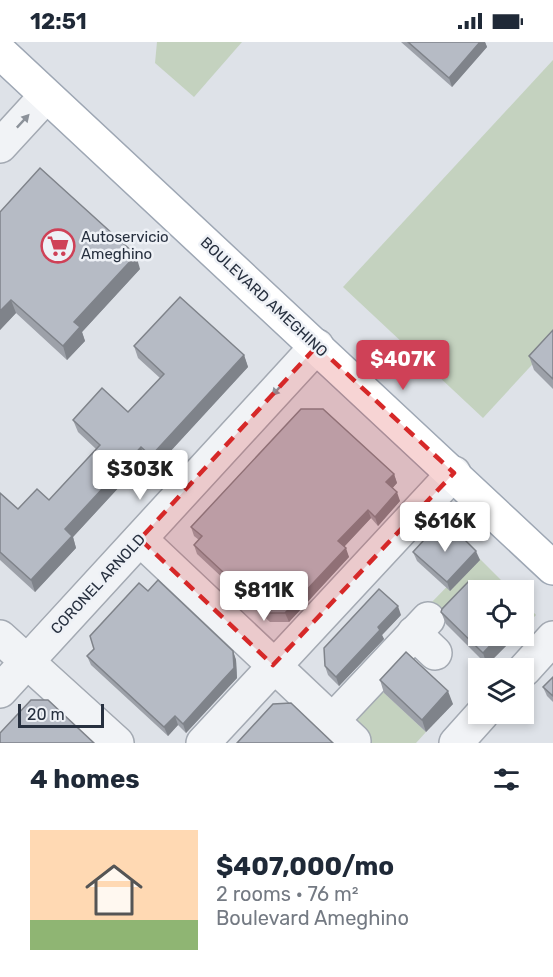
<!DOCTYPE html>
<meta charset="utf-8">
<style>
:root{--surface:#fff;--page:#f2f2f3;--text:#1f2937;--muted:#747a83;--line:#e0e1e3;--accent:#cf4157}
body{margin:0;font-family:Rubik,sans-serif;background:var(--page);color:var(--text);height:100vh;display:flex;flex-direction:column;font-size:22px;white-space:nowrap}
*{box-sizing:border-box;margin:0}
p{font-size:20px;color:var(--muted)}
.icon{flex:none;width:33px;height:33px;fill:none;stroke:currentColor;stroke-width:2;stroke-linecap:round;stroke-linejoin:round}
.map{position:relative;height:701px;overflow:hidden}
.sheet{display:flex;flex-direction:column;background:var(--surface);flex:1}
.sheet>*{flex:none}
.controls{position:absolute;left:468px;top:538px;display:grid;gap:12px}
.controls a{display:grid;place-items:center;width:66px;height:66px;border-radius:0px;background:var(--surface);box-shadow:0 3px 9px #0003;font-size:30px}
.scale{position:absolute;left:18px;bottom:15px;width:86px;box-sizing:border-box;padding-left:6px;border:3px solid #27303f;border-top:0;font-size:16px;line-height:21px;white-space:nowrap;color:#27303f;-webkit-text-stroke:4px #eef1f6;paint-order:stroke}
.price{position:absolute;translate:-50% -51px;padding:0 14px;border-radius:6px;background:#fff;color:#222;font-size:20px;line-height:39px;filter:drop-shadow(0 2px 3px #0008)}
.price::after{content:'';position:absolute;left:50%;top:36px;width:18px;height:14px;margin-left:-9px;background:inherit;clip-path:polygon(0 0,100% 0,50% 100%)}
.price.on{background:var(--accent);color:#fff}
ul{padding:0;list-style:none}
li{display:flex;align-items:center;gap:18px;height:150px;padding:0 30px}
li+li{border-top:2px solid var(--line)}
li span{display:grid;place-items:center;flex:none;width:168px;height:120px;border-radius:0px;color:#555}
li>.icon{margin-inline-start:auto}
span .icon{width:72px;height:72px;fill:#fffc;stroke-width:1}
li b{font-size:26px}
h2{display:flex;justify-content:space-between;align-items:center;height:72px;padding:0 30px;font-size:26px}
.status{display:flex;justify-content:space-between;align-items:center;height:42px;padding:0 30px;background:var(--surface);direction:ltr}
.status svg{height:16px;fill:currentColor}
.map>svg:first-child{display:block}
.green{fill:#c4d2bf}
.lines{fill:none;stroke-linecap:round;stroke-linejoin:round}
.minor-casing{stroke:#a3a9b2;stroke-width:36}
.major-casing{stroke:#9ea7b4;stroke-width:36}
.minor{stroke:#f1f3f6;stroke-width:33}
.major{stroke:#fff;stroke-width:33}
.wall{fill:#9da1a9}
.shaded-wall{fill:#7f838a}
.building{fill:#b6bbc5;stroke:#7f838a;stroke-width:1.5}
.oneway{fill:#8c929a}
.marked{fill:#d62828;fill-opacity:0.2;stroke:#d62828;stroke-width:4.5;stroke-dasharray:12 8;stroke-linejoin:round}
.labels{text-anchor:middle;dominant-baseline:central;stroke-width:5;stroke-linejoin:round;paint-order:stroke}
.poi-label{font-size:15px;fill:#27303f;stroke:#eef1f6;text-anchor:start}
.street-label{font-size:15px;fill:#27303f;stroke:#eef1f6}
</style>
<div class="status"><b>12:51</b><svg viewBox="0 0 49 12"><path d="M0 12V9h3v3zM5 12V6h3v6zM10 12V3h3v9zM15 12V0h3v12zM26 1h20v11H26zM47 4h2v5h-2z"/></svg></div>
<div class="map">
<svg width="553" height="701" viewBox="0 0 553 701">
<rect width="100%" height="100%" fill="#dee2e8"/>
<g class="green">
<path d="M157 0H242L194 55 155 21Z"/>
<path d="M553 18V300L483 376 343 245Z"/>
<path d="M477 514 512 549H478V558L473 553 445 581 428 564Z"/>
<path d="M524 560 536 573 524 586Z"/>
<path d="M382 649 426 690 416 701H364L353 680Z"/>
</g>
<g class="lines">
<g class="minor-casing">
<g id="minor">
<path d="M0 104 46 54"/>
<path d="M140 497 354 699"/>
<path d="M414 591 435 611"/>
<path d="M0 595 117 701"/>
<path d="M524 628 553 596"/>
<path d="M0 649 317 304"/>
<path d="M332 679 428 577"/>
<path d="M203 701 454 431"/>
<path d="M456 701 482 672"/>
</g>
</g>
<g class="major-casing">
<path id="major" d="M0 10 553 526"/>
</g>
<use href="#minor" class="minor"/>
<use href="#major" class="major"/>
</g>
<g class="wall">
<path d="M401 0H485L487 5 452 45Z"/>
<path d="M0 170 140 227 82 290 85 299 67 318 16 271 0 288Z"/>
<path d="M553 288V347L534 328 529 314Z"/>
<path d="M134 304 244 313 248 325 155 426 145 417 73 495 76 506 35 550 0 518V451L18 467 49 458 96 407 78 390 73 378 128 370 160 336 138 316Z"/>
<path d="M394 432 397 441 392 446 400 459 378 484 371 476 344 505 349 515 289 580H270L197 512 194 503 199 498 194 494 191 485Z"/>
<path d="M447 498 480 518 450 549 417 519 413 510Z"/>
<path d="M148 549 233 609 236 618 237 636 186 691 178 683 168 694 91 623 87 614Z"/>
<path d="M441 570 515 595 487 623 446 582Z"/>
<path d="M401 573 382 593 384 597 339 644 328 633 325 624Z"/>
<path d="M553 635V660L547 654 543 645Z"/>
<path d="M380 638 453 662 426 690 384 651Z"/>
</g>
<g class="shaded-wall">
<path d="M480 0H485L487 5 452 45 449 36Z"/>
<path d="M136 213 140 227 82 290 85 299 67 318 63 304 74 280Z"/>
<path d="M11 258 16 271 0 288V269Z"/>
<path d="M244 313 248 325 155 426 151 414Z"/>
<path d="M141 405 145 417 73 495 76 506 35 550 31 538 65 487Z"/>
<path d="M394 432 397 441 390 449 386 440Z"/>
<path d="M397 450 400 459 378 484 375 475Z"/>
<path d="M368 468 371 476 341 508 338 499Z"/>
<path d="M346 506 349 515 289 580 285 571Z"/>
<path d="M476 509 480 518 450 549 447 540Z"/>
<path d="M398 564 401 573 382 593 384 597 339 644 336 635 378 585Z"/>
<path d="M499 594 515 595 487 623 483 611Z"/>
<path d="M233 609 236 618 237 636 186 691 183 682Z"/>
<path d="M448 649 453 662 426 690 422 678Z"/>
<path d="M175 674 178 683 168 694 164 685Z"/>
</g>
<g class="building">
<path d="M408 0H480L449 36Z"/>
<path d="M40 126 136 213 74 280 80 285 63 304 11 258 0 269V170Z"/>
<path d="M180 255 244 313 151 414 141 405 65 487 72 494 31 538 0 510V451L18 467 37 447 49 458 100 403 73 378 102 346 128 370 164 332 134 304Z"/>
<path d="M553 288V337L529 314Z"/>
<path d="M301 367H323L394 432 386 440 397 450 375 475 368 468 338 499 346 506 285 571H267L194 503 202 494 191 485Z"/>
<path d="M434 487 447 498 455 488 476 509 447 540 413 510Z"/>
<path d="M158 538 233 609 234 626 221 640 183 682 175 674 164 685 87 614 94 607 90 594 139 541 148 549Z"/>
<path d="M468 540 478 550V594H499L483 611 441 570 442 567Z"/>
<path d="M379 547 398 564 378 585 380 588 336 635 325 624 324 606Z"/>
<path d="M406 610 448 649 422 678 380 638Z"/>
<path d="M553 635V654L543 645Z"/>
<path d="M31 658H48L94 701H0V691Z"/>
<path d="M291 661 333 701H237L273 662Z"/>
</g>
<defs><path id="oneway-solid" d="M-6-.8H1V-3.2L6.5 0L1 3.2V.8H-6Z" transform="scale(1.5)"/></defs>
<g class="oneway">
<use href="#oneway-solid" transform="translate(23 79) rotate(-47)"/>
<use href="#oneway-solid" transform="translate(278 347) rotate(133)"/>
</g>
<path class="marked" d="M317 304 454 431 273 623 140 497Z"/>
<defs>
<g id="supermarket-ring" transform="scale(1.725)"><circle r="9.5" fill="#eef1f6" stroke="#cf4157" stroke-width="1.5"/><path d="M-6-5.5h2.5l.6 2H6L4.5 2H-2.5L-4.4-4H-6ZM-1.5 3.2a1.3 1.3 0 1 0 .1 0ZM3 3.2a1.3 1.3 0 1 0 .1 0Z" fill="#cf4157"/></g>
</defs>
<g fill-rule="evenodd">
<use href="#supermarket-ring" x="58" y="204"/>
</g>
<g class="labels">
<g class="poi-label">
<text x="81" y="195">Autoservicio<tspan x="81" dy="17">Ameghino</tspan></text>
</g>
<g class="street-label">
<text transform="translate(264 255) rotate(43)">BOULEVARD AMEGHINO</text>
<text transform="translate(98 542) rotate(-47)">CORONEL ARNOLD</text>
</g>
</g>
</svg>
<div class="controls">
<a><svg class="icon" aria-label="locate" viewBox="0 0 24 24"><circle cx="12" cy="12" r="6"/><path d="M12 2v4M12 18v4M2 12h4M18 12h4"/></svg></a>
<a><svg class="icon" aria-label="layers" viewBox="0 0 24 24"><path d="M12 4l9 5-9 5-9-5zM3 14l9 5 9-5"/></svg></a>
</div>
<div class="scale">20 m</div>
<b class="price on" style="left:403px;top:349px">$407K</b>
<b class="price" style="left:140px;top:459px">$303K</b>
<b class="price" style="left:445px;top:511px">$616K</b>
<b class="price" style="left:264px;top:580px">$811K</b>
</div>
<section class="sheet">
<h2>4 homes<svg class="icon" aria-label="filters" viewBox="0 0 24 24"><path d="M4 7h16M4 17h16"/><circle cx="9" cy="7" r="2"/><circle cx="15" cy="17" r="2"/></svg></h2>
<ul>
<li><span style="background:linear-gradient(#ffd9b3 75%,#8fb573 0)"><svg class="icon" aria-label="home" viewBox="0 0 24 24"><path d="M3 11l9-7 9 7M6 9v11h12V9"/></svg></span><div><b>$407,000/mo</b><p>2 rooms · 76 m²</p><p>Boulevard Ameghino</p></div></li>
</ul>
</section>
